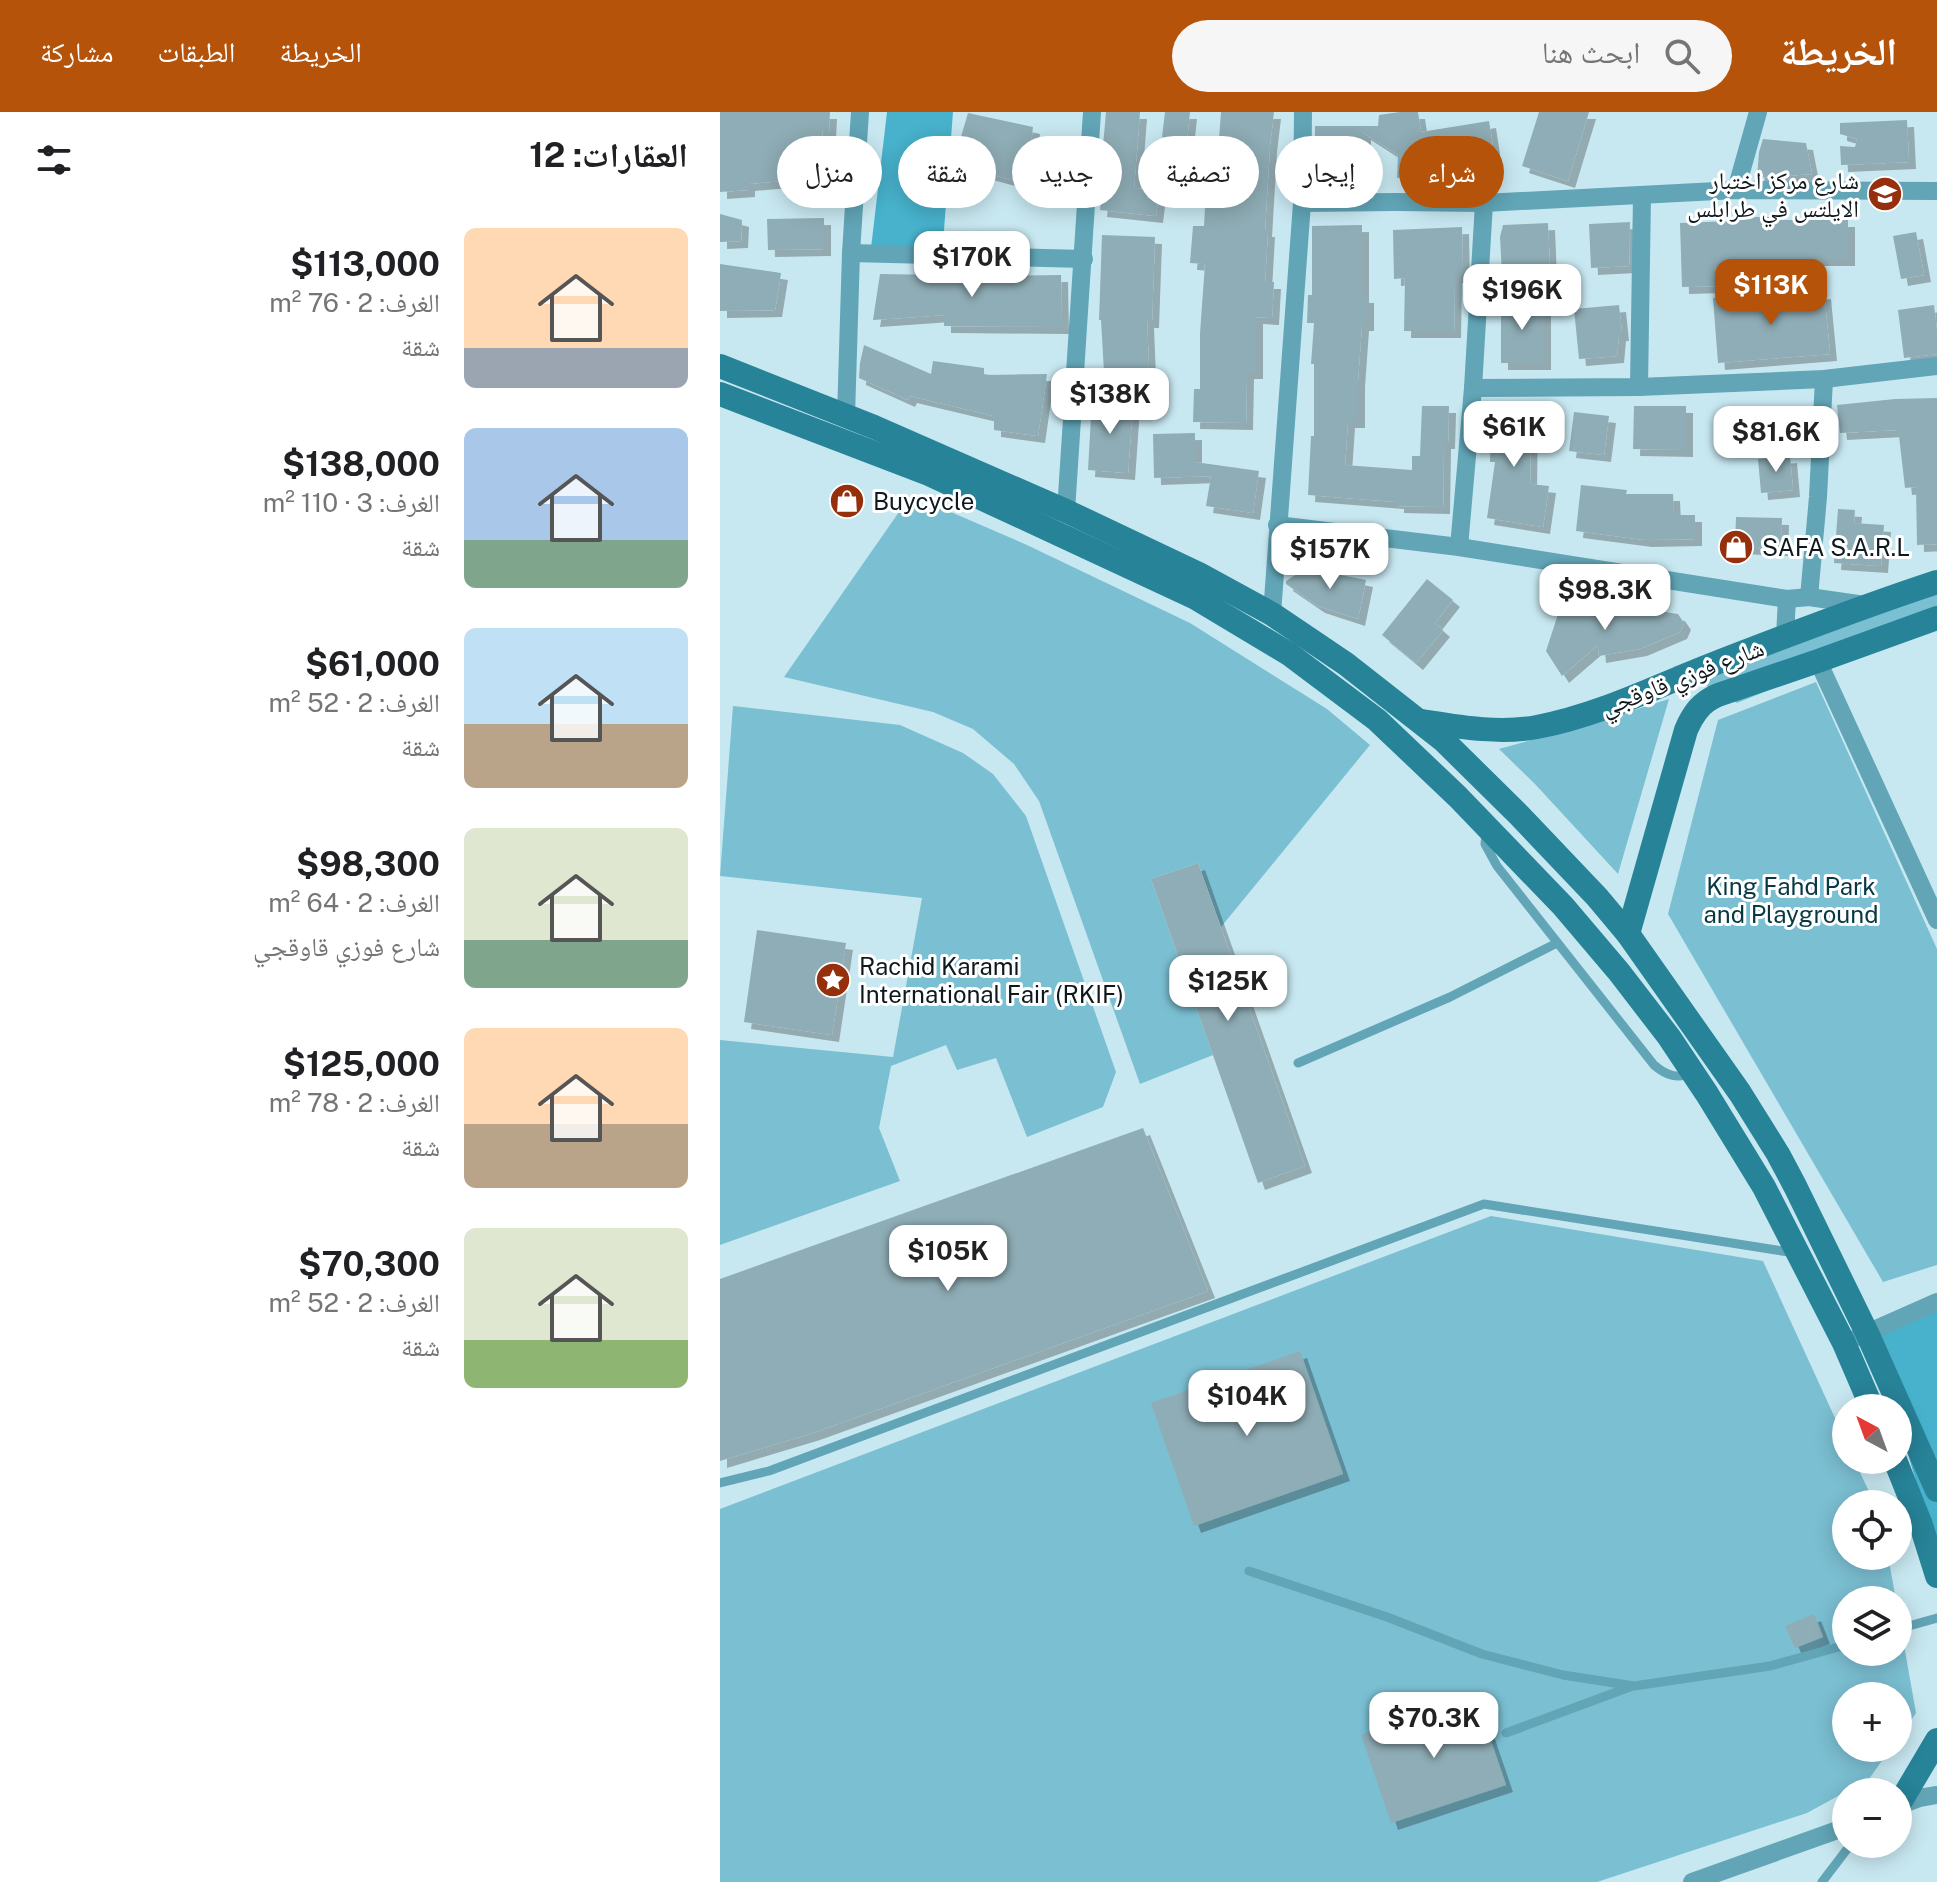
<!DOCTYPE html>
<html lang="ar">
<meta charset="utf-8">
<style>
:root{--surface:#fff;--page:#f6f6f6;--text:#202124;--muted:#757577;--accent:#b45309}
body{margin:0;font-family:"Public Sans","Noto Naskh Arabic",sans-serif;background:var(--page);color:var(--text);direction:rtl;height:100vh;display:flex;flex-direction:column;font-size:30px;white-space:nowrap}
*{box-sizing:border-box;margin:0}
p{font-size:26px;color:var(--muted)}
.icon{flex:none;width:44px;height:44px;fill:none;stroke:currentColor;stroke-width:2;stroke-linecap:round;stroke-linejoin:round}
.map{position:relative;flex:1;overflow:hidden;direction:ltr}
.drawer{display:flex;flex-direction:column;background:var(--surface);width:720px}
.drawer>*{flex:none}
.hud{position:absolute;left:24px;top:24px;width:760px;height:72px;direction:rtl;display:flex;gap:16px}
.needle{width:52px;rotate:319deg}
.controls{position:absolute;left:1112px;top:1282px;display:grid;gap:16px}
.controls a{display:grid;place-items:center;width:80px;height:80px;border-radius:50%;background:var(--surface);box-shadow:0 4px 20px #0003;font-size:40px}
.price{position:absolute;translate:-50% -68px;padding:0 18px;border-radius:16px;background:#fff;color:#222;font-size:26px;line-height:52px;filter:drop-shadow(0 2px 4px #0008)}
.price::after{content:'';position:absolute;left:50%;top:48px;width:24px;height:18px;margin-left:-12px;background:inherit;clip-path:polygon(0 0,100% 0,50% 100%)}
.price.active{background:var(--accent);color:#fff}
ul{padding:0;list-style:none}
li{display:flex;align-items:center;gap:24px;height:200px;padding:0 32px}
li span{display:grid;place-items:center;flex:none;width:224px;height:160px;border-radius:12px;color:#555}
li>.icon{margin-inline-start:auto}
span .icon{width:96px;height:96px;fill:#fffc;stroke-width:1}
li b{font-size:34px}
h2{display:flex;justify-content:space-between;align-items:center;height:96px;padding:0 32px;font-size:34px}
.pill{padding:0 28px;border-radius:36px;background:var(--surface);box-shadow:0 4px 20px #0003;font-size:28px;line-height:72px}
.pill.active{background:var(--accent);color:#fff}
header{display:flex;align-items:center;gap:48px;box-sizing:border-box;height:112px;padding:0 40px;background:var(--accent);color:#fff}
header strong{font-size:38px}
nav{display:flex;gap:44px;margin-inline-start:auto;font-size:28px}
.search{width:560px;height:72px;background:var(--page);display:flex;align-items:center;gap:20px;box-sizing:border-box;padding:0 28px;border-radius:44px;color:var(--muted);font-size:30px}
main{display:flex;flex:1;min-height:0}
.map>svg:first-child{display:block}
.green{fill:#7bbfd2}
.forest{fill:#48b2cd}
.building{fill:#8fadb6;filter:url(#shadow)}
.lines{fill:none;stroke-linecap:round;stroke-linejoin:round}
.lane{stroke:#61a5b7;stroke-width:9}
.street{stroke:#61a5b7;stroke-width:18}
.secondary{stroke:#278398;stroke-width:24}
.labels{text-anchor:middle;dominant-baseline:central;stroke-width:6;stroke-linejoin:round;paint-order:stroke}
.poi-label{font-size:24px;fill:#0e191d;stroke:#fff;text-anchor:start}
.street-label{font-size:24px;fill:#0e191d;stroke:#fff}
.park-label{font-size:24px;fill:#073944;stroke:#fff}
</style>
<header>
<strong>الخريطة</strong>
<div class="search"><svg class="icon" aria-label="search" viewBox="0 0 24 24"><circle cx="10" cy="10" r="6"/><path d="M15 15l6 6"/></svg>ابحث هنا</div>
<nav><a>الخريطة</a><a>الطبقات</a><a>مشاركة</a></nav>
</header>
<main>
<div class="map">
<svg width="1217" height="1770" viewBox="0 0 1217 1770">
<defs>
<filter id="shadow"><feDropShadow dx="7" dy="7" stdDeviation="0" flood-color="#0004"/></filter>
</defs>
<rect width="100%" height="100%" fill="#c8e8f1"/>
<g class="green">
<path d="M210 391 307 433 470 511 607 597 650 633 501 815 478 751 431 767 493 943 420 972 319 689 294 652 253 617 213 600 64 565 179 400Z"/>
<path d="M1217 459V510L1017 591 953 555Z"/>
<path d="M1096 570 1217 837V1153L1163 1170 948 802 998 608Z"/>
<path d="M949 587 898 762 815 672 779 637 873 611Z"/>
<path d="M13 594 180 613 243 641 273 662 306 704 396 960 383 995 307 1025 276 946 237 958 226 933 171 954 159 1016 180 1069 0 1133V928L173 945 202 786 0 764Z"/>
<path d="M771 1104 1043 1149 1126 1330V1348H1134L1155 1392H1126V1444H1168L1176 1488H1126V1540H1178V1499L1196 1601 1178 1627V1584H1126V1636H1171L1149 1667 1087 1701 877 1770H0V1397Z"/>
</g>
<g class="forest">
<path d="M167 0H233L223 131 159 137 151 136Z"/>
<path d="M1217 1193V1442L1184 1328 1144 1221Z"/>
</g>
<g class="building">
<path d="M0 0H110L109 19H102L106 65 28 72V78L0 80Z"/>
<path d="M386 0H420L414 76 439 79 436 104 380 98 387 34H383Z"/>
<path d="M445 0H470L467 28 442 25Z"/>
<path d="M501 0H554L550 33 545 118H548L545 170H554L552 206 536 205V260H527L526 311 473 310 474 277H480V221L485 152 470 151 473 114H484L488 40H498Z"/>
<path d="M680 0H698L701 20 769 9 773 35 774 58 677 66 678 43 644 21V68H595V14H658L659 3Z"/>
<path d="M819 0H869L848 69 802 54Z"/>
<path d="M248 1 313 15 306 72 233 52Z"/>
<path d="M1187 8 1189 50 1121 53 1120 34 1135 35 1137 27 1120 22V11Z"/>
<path d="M1043 27 1086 31 1092 62 1037 66 1039 40Z"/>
<path d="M0 102 22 108 21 129 0 130Z"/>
<path d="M1012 105H1062V108H1128V147H1061L1060 153 995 155 996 174 962 175 960 111 1012 109Z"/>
<path d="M104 106V137L48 138 47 107Z"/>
<path d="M910 110 909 154 871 156 869 112Z"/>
<path d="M828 111 830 159 782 162 780 125 783 113Z"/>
<path d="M642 113V184H647V212H642L638 268V309H628L625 353 692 358V344H700L702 294H729L728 330H724L723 395 677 394V390L588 383 591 324H594V252H591L594 211H587L588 183H592V114Z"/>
<path d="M742 115 743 164H735L734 219H684L685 166 674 167 673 118Z"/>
<path d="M1196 120 1204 163 1181 167 1173 124Z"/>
<path d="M382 123 435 125 432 209H427L429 258 384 260 381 208H379Z"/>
<path d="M0 152 61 161 55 198 0 199Z"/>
<path d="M224 160H275V164L341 163 342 215 224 214V203L153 208 160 162 224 163Z"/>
<path d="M1104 180 1110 242 998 251 993 186 1040 182 1041 186Z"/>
<rect x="781" y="190" width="43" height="61"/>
<path d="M899 193 902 222H899L897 244 859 247 854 197Z"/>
<path d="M1214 193 1217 219V242L1184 246 1178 198Z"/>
<path d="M144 233 211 262 213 249 264 256V263L327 262 318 324 274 318V304L190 284 188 288 139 266 140 251Z"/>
<path d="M1217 286V432L1197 433 1196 375 1185 376 1179 324H1176V318L1120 321 1117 293 1175 287Z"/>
<path d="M372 287 413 290 408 361 368 358Z"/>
<path d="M771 294 811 295 810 372 829 374 823 415 767 406 775 350H770Z"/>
<path d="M914 294H966V338L913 337Z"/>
<path d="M1009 295 1059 296 1058 320 1008 319Z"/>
<path d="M854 300 889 304 884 343 849 339Z"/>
<path d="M475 321V350L539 359 533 401 486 394 491 364 434 366 433 322Z"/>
<path d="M1070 344 1073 378 1041 381 1038 347Z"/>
<path d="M861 373 907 378 906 382H953L954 403H975V427L925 428 856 419Z"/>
<path d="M1118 397 1135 398 1134 411 1164 413 1161 454 1114 451Z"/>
<path d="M1016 405 1062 406 1061 437 1015 435Z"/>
<path d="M586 456 646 468 638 507 598 494 566 472V469Z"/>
<path d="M707 467 733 488 715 511 723 518 696 551 662 523Z"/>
<path d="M842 490H862V494L915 500H945L958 502 964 511 960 520 920 537 879 544 878 533 842 564 826 539Z"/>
<path d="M478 751 585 1054 538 1071 431 767Z"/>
<path d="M37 818 126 831 112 923 24 910Z"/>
<path d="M423 1016 488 1179 93 1321 0 1349V1167Z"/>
<path d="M580 1239 623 1362 474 1414 431 1291Z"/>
<path d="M1094 1502 1103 1525 1075 1536 1065 1514Z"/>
<path d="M756 1585 786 1673 671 1711 641 1623Z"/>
</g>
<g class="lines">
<g class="lane">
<path d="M766 720 765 732 777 754 934 953C947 964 957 967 973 961"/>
<path d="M578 951 730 885 837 831"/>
<path d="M0 1371 49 1359 764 1092 1075 1141"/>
<path d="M529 1459 667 1505 762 1542 843 1563 914 1574 1050 1554 1126 1533"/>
<path d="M1178 1517 1217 1506"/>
<path d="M786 1621 910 1575"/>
<path d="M1102 1770 1131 1732"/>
</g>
<g class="street">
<path d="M1016 78 1038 0"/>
<path d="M582 91 676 90 764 91 1016 78 1217 79"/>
<path d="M131 141 364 147"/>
<path d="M919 275 922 84"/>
<path d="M753 276 919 275 1104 267 1217 254"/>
<path d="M126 304 131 141 140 0"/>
<path d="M346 399 372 0"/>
<path d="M557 413 739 435 1067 487 1089 485 1145 493"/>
<path d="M739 435 753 276 764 91"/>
<path d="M1089 485 1098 385 1104 267"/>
<path d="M552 502 582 91 583 0"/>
<path d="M1065 524 1067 487"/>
<path d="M1098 549 1217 808"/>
<path d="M1138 1225 1217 1190"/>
<path d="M1178 1694 1199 1686 1217 1683"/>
<path d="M972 1770 1126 1715"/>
</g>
<g class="secondary">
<path d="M0 254 154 315 346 399 479 462 552 502 595 531 626 552 723 628 799 703 877 785 908 822 1020 981 1058 1042 1075 1074 1147 1221 1217 1378"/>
<path d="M0 282 209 362 474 485 569 542 657 608 738 685 843 794 899 860 949 925 987 982 1044 1075 1124 1231 1152 1296"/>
<path d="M702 609C740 615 779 622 817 615 875 604 929 578 983 556 1060 526 1138 496 1217 470"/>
<path d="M908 822 966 618C973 602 981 590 998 583L1098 549 1217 506"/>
<path d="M1175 1348 1201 1413 1217 1464"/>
<path d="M1178 1694 1217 1628"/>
</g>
</g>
<defs>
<g id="school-disc" transform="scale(1.8)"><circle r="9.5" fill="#962f0c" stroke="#fff"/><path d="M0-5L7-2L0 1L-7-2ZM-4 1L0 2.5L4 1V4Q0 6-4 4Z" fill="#fff"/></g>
<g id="shop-disc" transform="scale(1.8)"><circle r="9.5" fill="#962f0c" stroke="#fff"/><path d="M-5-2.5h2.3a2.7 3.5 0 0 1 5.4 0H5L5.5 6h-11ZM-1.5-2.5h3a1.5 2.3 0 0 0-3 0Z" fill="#fff"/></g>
<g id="sight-disc" transform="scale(1.8)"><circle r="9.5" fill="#962f0c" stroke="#fff"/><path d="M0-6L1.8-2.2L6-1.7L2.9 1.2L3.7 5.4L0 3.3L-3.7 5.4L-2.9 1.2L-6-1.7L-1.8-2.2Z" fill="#fff"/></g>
</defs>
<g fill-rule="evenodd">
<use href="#school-disc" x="1165" y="82"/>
<use href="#shop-disc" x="127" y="389"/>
<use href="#shop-disc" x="1016" y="435"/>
<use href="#sight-disc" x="113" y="868"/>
</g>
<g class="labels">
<g class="poi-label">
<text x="1139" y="68" text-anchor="end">شارع مركز اختبار<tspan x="1139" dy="28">الايلتس في طرابلس</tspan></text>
<text x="153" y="389">Buycycle</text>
<text x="1042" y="435">SAFA S.A.R.L</text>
<text x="139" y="854">Rachid Karami<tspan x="139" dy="28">International Fair (RKIF)</tspan></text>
</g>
<g class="street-label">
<text transform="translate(962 565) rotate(-21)">شارع فوزي قاوقجي</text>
</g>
<g class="park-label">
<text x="1071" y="774">King Fahd Park<tspan x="1071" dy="28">and Playground</tspan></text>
</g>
</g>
</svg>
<div class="controls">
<a><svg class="needle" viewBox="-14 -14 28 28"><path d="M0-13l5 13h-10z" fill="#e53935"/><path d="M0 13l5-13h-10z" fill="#757577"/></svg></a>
<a><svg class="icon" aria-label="locate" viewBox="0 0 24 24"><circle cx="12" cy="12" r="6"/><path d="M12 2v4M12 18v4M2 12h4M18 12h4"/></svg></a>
<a><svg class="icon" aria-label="layers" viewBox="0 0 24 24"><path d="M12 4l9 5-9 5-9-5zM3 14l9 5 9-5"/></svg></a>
<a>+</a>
<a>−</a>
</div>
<b class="price" style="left:252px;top:187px">$170K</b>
<b class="price active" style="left:1051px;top:215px">$113K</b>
<b class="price" style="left:802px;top:220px">$196K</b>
<b class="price" style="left:390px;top:324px">$138K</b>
<b class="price" style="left:794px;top:357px">$61K</b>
<b class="price" style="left:1056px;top:362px">$81.6K</b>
<b class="price" style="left:610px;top:479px">$157K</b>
<b class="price" style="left:885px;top:520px">$98.3K</b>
<b class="price" style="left:508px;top:911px">$125K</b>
<b class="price" style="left:228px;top:1181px">$105K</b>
<b class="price" style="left:527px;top:1326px">$104K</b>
<b class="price" style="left:714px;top:1648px">$70.3K</b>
<div class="hud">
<a class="pill active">شراء</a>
<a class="pill">إيجار</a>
<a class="pill">تصفية</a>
<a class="pill">جديد</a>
<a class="pill">شقة</a>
<a class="pill">منزل</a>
</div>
</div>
<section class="drawer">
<h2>العقارات: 12<svg class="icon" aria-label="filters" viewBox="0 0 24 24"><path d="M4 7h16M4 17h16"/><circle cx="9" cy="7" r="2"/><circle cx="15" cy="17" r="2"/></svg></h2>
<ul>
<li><span style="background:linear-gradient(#ffd9b3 75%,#9aa5b1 0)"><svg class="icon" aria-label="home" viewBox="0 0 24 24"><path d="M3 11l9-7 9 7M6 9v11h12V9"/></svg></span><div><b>$113,000</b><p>الغرف: 2 · 76 m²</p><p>شقة</p></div></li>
<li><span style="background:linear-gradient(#a9c7e8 70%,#7fa58c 0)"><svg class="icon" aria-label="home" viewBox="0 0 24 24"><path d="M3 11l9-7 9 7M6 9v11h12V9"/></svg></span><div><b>$138,000</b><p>الغرف: 3 · 110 m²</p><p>شقة</p></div></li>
<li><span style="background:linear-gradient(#bfe0f5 60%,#b9a48a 0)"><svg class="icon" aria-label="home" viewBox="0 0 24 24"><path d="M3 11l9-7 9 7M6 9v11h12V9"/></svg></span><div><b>$61,000</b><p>الغرف: 2 · 52 m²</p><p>شقة</p></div></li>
<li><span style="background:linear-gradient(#dfe7d0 70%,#7fa58c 0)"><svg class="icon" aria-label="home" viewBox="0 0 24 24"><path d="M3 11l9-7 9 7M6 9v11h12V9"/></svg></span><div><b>$98,300</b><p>الغرف: 2 · 64 m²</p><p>شارع فوزي قاوقجي</p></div></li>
<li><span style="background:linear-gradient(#ffd9b3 60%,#b9a48a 0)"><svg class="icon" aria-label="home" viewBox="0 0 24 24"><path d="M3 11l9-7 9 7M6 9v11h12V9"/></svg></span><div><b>$125,000</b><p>الغرف: 2 · 78 m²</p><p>شقة</p></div></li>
<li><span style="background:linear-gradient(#dfe7d0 70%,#8fb573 0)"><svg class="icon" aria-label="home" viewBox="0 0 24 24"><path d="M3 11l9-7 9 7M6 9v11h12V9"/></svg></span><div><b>$70,300</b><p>الغرف: 2 · 52 m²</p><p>شقة</p></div></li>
</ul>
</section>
</main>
